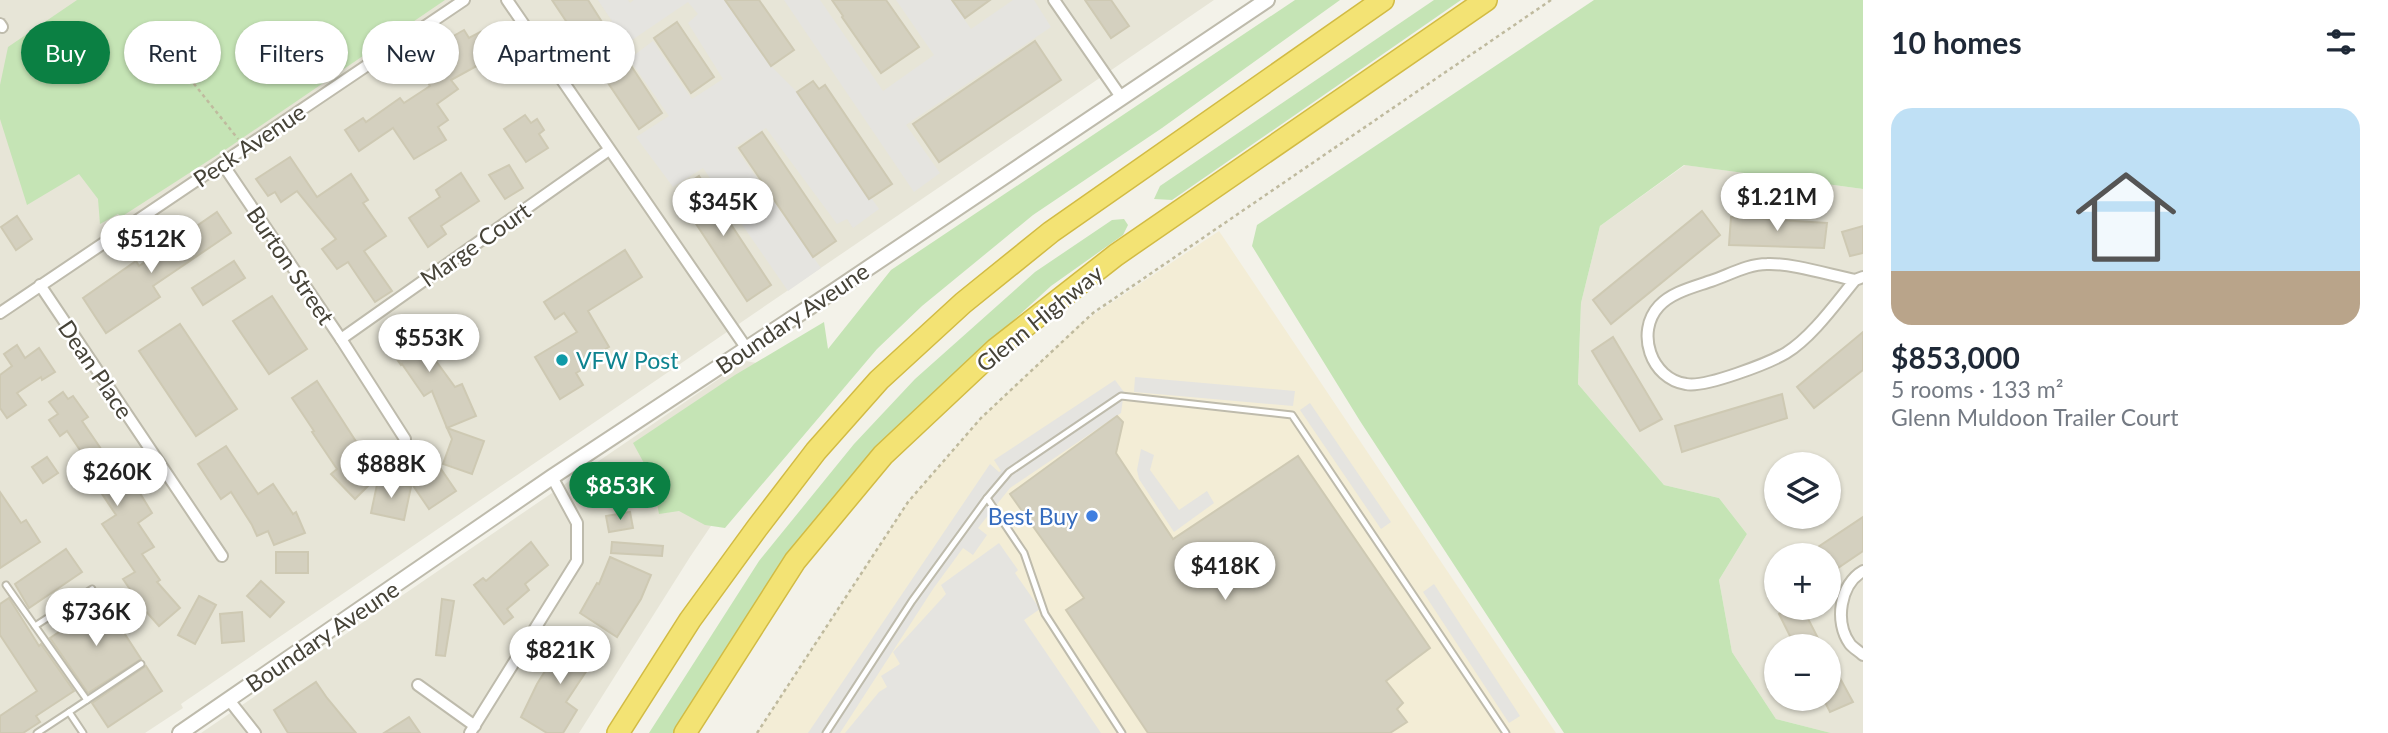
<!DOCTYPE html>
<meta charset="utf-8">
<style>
:root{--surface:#fff;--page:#f2f2f3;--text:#1f2937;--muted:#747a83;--accent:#0b8043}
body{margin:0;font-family:Lato,sans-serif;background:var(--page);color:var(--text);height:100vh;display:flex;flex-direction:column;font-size:26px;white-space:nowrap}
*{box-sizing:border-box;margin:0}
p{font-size:23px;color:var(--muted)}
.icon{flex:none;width:38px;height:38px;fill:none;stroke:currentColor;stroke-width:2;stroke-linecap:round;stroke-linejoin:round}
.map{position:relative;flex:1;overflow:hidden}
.drawer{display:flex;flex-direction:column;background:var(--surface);width:525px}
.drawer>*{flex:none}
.guide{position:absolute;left:21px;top:21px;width:665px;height:63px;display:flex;gap:14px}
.buttons{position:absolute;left:1764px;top:452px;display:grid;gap:14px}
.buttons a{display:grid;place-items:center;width:77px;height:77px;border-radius:50%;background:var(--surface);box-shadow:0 2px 5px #0004;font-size:35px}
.price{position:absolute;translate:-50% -60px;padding:0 16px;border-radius:24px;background:#fff;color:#222;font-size:23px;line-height:46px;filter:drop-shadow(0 2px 4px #0008)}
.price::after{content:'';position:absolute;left:50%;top:42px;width:21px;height:16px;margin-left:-10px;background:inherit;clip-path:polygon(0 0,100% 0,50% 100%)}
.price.selected{background:var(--accent);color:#fff}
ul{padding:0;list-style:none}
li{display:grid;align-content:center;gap:14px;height:371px;padding:0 28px}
li span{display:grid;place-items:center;height:217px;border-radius:21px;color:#555}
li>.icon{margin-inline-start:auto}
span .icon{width:126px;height:126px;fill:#fffc;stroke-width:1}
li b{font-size:30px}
h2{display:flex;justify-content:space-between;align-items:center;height:84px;padding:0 28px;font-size:30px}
.tag{padding:0 24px;border-radius:32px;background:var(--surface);box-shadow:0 2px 5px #0004;font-size:24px;line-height:63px}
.tag.selected{background:var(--accent);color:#fff}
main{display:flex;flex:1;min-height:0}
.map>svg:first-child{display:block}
.residential{fill:#e7e5d7;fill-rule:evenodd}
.commercial{fill:#f3edd6}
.green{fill:#c5e4b5}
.parking{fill:#e5e4e0}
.building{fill:#d4d0bf;stroke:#cec9b3;stroke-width:2}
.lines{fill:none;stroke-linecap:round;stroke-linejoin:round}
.service-casing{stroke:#bebbac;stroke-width:9}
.minor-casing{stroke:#bebbac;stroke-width:14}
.tertiary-casing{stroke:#bebbac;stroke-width:18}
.motorway-casing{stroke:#d2bb44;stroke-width:24}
.path{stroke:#bfba9e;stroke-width:2.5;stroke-dasharray:3.5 3.5;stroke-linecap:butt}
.service{stroke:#fff;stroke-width:5}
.minor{stroke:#fff;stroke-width:10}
.tertiary{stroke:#fff;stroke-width:14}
.motorway{stroke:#f3e374;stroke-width:21}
.culture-dot{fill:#0f9aa8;stroke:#fff;stroke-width:2.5}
.shop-dot{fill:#3f7fe0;stroke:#fff;stroke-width:2.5}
.labels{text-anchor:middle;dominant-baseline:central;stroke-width:5;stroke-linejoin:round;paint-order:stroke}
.street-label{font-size:23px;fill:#464338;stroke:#fff}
.culture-label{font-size:23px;fill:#0d838f;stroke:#fff;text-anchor:start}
.shop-label{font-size:23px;fill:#366cbe;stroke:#fff;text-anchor:end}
</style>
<main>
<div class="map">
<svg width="1863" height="733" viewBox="0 0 1863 733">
<rect width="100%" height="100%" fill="#f3f2e9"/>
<g class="residential">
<path d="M0 0H1214L181 704 183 708 145 733H0Z"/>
<path d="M1685 165 1863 189V733H1831L1776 719 1732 652 1719 580 1747 534 1719 498 1664 485 1578 384 1581 303 1600 226ZM1776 464H1829V516H1776ZM1776 555H1829V607H1776ZM1776 646H1829V698H1776Z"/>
<path d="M745 361 769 365 777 428 690 557 579 733H201Z"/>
</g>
<path class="commercial" d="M1219 231 1556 733H757L908 502 981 418 1081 323Z"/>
<g class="green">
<path d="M77 0H445L225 150 121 217 118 214 100 224 98 199 79 174 27 205 0 119V85L8 47Z"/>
<path d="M1295 0H1340L1162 128 1033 215 922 306 877 349 725 528 705 525 679 511 659 514 652 478 633 443 735 375 824 322 828 349 891 270Z"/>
<path d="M1434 0H1461L1172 200 1154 199 1160 186Z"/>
<path d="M1594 0H1863V189L1684 165 1600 226 1581 303 1578 384 1664 485 1719 498 1747 534 1719 580 1732 652 1776 719 1831 733H1564L1360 421 1252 246 1257 225Z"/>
<path d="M1124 219 1128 225 1123 235 1051 286 923 403 772 576 673 733H649L759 561 854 444 915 379 1035 272 1112 220Z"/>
</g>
<g class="parking">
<path d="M598 0H628L630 3 634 0H724L771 66 797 92 879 209 853 228 847 219 837 224 766 128 735 147 821 268 788 291 703 168 673 187 636 137 669 116 629 59 653 41 692 99 723 79 688 23 698 14 688 2 604 59 588 36 612 21Z"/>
<path d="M784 0H820L883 91 934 55 896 0H951L971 29 1013 0H1034L1051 27 906 125 940 173 914 192Z"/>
<path d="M1135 377 1295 391 1293 406 1134 392Z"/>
<path d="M1115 380 1124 392 1121 413 1010 488 978 528 987 535 973 555 963 548 933 589 840 733H808L990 464 999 472 1001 471 994 460Z"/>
<path d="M1310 403 1391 522 1381 529 1300 410Z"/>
<path d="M1141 449 1154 455 1150 470 1179 510 1207 491 1214 503 1174 532 1139 479 1137 470Z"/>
<path d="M999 543 1018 570 1015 573 1040 609 1024 620 1101 733H845L879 692 887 687 881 676 900 664 893 652 946 594 941 585Z"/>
<path d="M1434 584 1520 716 1509 723 1423 592Z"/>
</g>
<g class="building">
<path d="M552 0H588L602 22 578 39Z"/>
<path d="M725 0H759L794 50 771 66Z"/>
<path d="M832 0H886L919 47 881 73 842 17 843 16Z"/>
<path d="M952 0H990L965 18Z"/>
<path d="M1085 0H1111L1129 26 1111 38Z"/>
<path d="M677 22 714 77 691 93 654 38Z"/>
<path d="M464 30 469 38 482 31 491 47 478 55 482 63 451 80 458 89 437 104 448 120 438 127 446 140 414 159 393 128 359 151 345 130 363 118 366 122 400 98 404 103 430 86 426 80 452 62 441 43Z"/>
<path d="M1035 41 1061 80 939 162 913 124Z"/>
<path d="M626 58 662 113 639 129 602 74Z"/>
<path d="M813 81 819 89 825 85 892 184 869 199 797 92Z"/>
<path d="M525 115 531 123 537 119 544 130 539 134 548 148 526 162 504 129Z"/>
<path d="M762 132 836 241 813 257 739 148Z"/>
<path d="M290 157 317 197 351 174 368 200 363 203 386 236 364 251 392 291 375 302 348 262 337 269 322 249 336 239 297 191 281 202 275 192 268 196 256 179Z"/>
<path d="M509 165 523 188 505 199 489 175Z"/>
<path d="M461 173 479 201 441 226 446 234 428 247 409 218 440 197 436 190Z"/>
<path d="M699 176 771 285 747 301 675 192Z"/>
<path d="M1702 211 1720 235 1611 324 1593 300Z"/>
<path d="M217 212 231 233 153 286 160 297 106 333 83 298 136 261 139 266Z"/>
<path d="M17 216 32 239 16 250 1 227Z"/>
<path d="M1731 217 1827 223 1824 248 1729 245Z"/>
<path d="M1863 226V253L1850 256 1842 232Z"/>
<path d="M625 250 642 277 588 311 609 347 580 364 583 369 576 373 583 385 560 399 535 357 577 332 564 313 555 319 544 302Z"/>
<path d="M234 261 245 278 203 305 192 288Z"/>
<path d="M272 296 307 349 269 374 233 321Z"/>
<path d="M406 320 455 387 462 384 476 416 447 428 432 391 424 396 402 364 401 365 381 337Z"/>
<path d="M180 324 237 409 196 436 139 351Z"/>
<path d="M1863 332V370L1814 408 1797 387Z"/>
<path d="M1613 337 1662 419 1640 431 1592 351Z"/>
<path d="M17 345 25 358 39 348 55 372 42 380 41 377 17 393 26 405 7 418 0 408V375L12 366 4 354Z"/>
<path d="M317 381 357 443 349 449 377 477 355 499 331 474 337 469 312 432 314 431 292 398Z"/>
<path d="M63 392 68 399 73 396 88 417 82 421 110 462 118 457 152 513 138 523 154 547 142 554 160 580 157 582 180 608 159 626 142 607 123 579 135 572 102 524 116 515 86 470 82 473 75 462 84 456 67 431 60 436 49 420 58 414 49 402Z"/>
<path d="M1782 394 1787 418 1682 452 1675 426Z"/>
<path d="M1117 416 1123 422 1116 453 1173 539 1298 456 1430 648 1386 681 1403 703 1397 709 1407 722 1390 733H1148L1066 610 1084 598 1010 494Z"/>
<path d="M447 428 484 441 472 474 443 464 452 439Z"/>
<path d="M226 446 258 494 273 484 293 514 296 512 305 533 274 545 268 531 257 536 252 525 231 492 221 499 198 464Z"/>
<path d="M47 457 58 473 43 483 32 467Z"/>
<path d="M439 466 456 491 429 509 412 484Z"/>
<path d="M378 480 411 487 404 520 371 513Z"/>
<path d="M0 492 21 523 26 520 40 542 0 568Z"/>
<path d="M630 512 633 528 609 532 606 516Z"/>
<path d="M1863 517V551L1829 574V555H1806Z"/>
<path d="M531 542 548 565 525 584 529 590 507 609 513 617 504 624 474 585 483 578 486 581Z"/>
<path d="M612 542 663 546 662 556 611 553Z"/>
<path d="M66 549 82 572 29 608 15 584Z"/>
<rect x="276" y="552" width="32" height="21"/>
<path d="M610 557 651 575 641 599 617 637 580 613 597 583 599 584Z"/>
<path d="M261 581 284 602 270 617 247 596Z"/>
<path d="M199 596 216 605 195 644 178 635Z"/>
<path d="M9 598 39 646 41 644 74 691 36 716 40 722 23 733H0V716L37 691 0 635V604Z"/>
<path d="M442 599 454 601 445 656 436 655Z"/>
<path d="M104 602 141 659 88 693 50 638Z"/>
<path d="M1794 607H1802L1822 646H1795L1779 614Z"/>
<path d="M242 612 244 641 222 643 220 614Z"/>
<path d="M570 631 599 652 566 702 577 710 563 733H547L521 717 537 684Z"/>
<path d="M1829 658 1853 702 1830 712 1823 698H1829Z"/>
<path d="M146 666 162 691 108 727 92 703Z"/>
<path d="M316 682 327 698 356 733H288L274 710Z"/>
<path d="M409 717 420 733H384Z"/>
</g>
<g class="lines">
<g class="service-casing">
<g id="service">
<path d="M987 498 1024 553 1045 614 1122 733"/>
<path d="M6 585 87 700"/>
<path d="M35 626 92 589"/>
<path d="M37 733 69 712"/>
<path d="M83 733 69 712 141 664"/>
<path d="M826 733 912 601 987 498 1009 472 1121 396 1292 415 1506 733"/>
</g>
</g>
<g class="minor-casing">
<g id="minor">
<path d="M507 0 747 349"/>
<path d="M1054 0 1121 97"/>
<path d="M0 24 2 27"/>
<path d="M222 163 341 339 405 439"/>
<path d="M1855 280C1830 275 1792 263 1767 264 1748 264 1729 275 1711 281 1694 287 1672 292 1659 306 1635 332 1651 379 1686 384 1705 388 1769 363 1786 353 1812 337 1836 303 1855 280L1863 277"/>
<path d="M40 285 222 556"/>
<path d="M0 313 464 0"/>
<path d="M341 339 609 150"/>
<path d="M1863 571C1840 584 1834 622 1850 644 1853 648 1859 651 1863 655"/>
<path d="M418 685 475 726"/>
<path d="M229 700 255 733"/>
<path d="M470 733 577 561V523L552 477"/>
</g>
</g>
<g class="tertiary-casing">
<path id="tertiary" d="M180 733 552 477 834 291 1267 0"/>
</g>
<g class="motorway-casing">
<g id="motorway">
<path d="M618 733 690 620 757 528 816 451 879 380 963 303 1051 232 1383 0"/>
<path d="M685 733 795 561 883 455 996 349 1116 255 1486 0"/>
</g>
</g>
<g class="path">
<path d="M181 59 187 75 238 139"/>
<path d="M757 733 908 502 981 418 1093 313 1551 0"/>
</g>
<use href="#service" class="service"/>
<use href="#minor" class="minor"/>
<use href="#tertiary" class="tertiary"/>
<use href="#motorway" class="motorway"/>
</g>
<circle class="culture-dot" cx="562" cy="360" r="7"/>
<circle class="shop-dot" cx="1092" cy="516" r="7"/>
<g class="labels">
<g class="street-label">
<text transform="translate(249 145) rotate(-34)">Peck Avenue</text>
<text transform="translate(475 244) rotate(-35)">Marge Court</text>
<text transform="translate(291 265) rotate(56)">Burton Street</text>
<text transform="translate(792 318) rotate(-34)">Boundary Aveune</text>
<text transform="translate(1039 318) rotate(-39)">Glenn Highway</text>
<text transform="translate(96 369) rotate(56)">Dean Place</text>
<text transform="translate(322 636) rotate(-34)">Boundary Aveune</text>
</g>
<g class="culture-label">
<text x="576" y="360">VFW Post</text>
</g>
<g class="shop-label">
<text x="1078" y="516">Best Buy</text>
</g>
</g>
</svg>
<div class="buttons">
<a><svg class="icon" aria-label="layers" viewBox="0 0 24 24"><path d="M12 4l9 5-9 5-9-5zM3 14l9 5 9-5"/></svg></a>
<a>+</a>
<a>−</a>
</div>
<b class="price" style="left:1777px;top:233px">$1.21M</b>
<b class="price" style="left:723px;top:238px">$345K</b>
<b class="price" style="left:151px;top:275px">$512K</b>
<b class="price" style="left:429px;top:374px">$553K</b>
<b class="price" style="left:391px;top:500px">$888K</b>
<b class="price" style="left:117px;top:508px">$260K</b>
<b class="price selected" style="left:620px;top:522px">$853K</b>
<b class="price" style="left:1225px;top:602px">$418K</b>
<b class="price" style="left:96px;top:648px">$736K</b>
<b class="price" style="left:560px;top:686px">$821K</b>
<div class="guide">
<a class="tag selected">Buy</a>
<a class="tag">Rent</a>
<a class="tag">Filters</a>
<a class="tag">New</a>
<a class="tag">Apartment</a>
</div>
</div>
<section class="drawer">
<h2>10 homes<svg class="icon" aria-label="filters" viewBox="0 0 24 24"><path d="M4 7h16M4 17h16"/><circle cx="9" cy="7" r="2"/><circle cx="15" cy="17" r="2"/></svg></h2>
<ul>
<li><span style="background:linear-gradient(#bfe0f5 75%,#b9a48a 0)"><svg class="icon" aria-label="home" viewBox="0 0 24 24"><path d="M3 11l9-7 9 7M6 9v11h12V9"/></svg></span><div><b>$853,000</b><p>5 rooms · 133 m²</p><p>Glenn Muldoon Trailer Court</p></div></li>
</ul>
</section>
</main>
